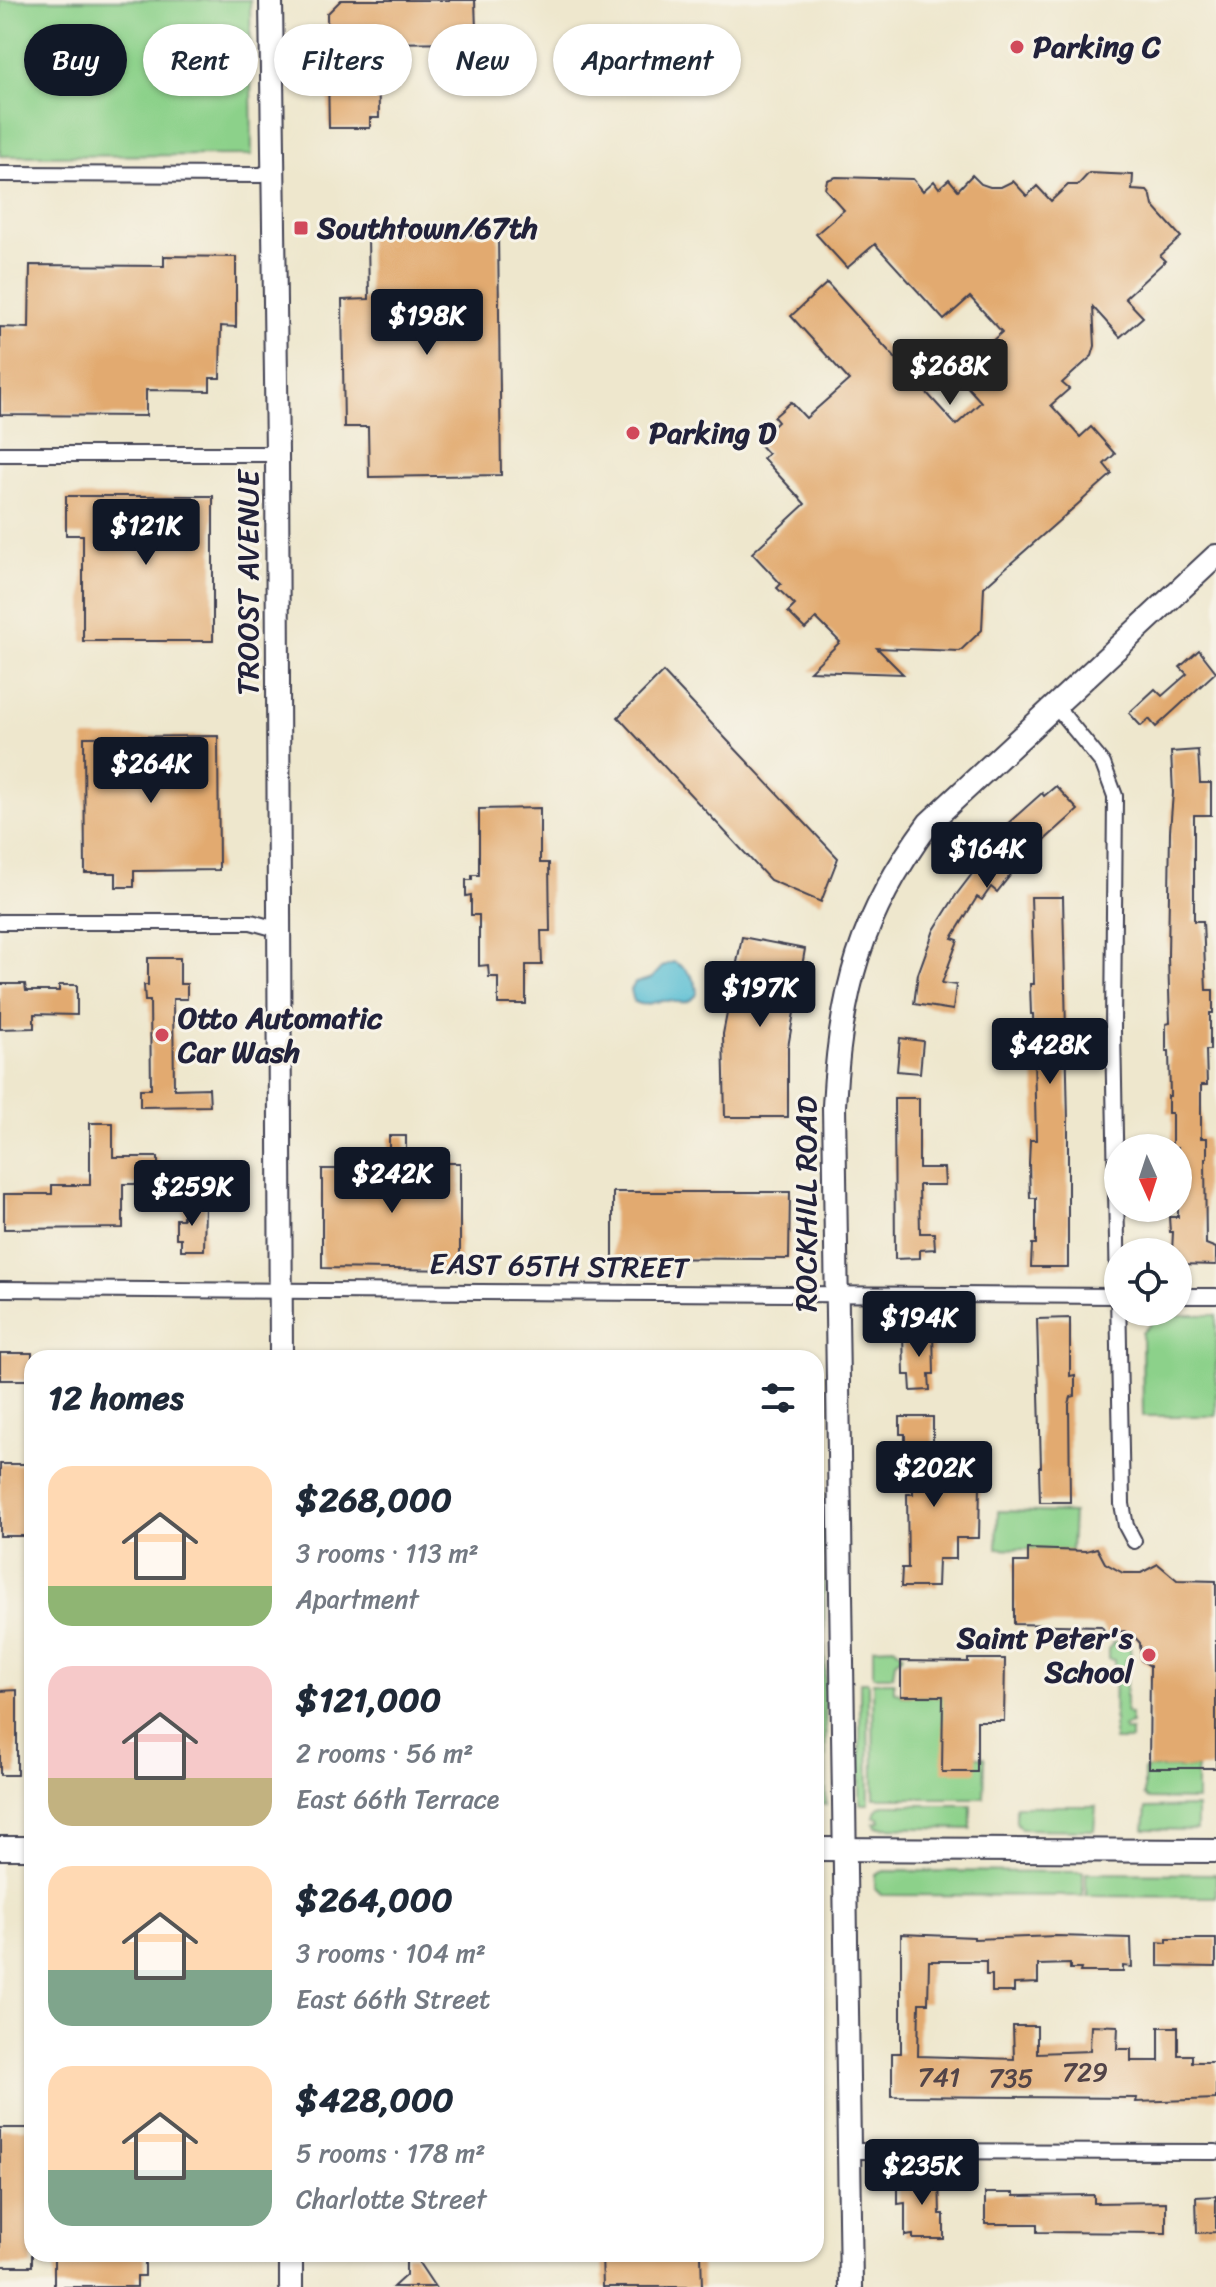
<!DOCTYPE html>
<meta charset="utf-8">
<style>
:root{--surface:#fff;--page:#f2f2f3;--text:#1f2937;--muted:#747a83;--accent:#111827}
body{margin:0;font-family:Sriracha,sans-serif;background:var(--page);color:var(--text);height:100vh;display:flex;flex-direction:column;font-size:30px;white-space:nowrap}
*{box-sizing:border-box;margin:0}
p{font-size:26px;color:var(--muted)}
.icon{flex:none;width:44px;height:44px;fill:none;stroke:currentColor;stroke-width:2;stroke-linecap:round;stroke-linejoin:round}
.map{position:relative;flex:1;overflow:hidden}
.drawer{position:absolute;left:24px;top:1350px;width:800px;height:912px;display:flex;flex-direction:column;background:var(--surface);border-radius:24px;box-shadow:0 2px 6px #0004}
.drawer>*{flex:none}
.hud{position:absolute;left:24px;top:24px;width:800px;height:72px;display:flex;gap:16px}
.needle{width:52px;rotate:177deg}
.tools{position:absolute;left:1104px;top:1134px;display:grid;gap:16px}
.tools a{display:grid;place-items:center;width:88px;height:88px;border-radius:50%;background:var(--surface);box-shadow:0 2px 6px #0004;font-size:40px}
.price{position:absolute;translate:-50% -68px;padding:0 18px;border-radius:8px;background:var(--accent);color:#fff;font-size:26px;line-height:52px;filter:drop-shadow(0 2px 4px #0008)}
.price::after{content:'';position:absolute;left:50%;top:48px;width:24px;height:18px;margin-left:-12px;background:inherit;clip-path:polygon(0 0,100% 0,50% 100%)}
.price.current{background:#222;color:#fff}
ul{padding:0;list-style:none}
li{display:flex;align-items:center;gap:24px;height:200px;padding:0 24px}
li span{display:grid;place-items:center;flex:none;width:224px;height:160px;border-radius:24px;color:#555}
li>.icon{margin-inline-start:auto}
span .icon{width:96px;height:96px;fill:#fffc;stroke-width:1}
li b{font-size:34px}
h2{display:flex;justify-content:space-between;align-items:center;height:96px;padding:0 24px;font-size:34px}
.tag{padding:0 28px;border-radius:36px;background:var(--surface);box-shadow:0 2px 6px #0004;font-size:28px;line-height:72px}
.tag.current{background:var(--accent);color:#fff}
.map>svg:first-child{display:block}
.green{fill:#8cd18a;stroke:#577a62;stroke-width:2}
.water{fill:#56bdd3;stroke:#3c7087;stroke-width:2}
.building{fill:#e2aa6f}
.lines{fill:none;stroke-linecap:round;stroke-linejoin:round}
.minor-casing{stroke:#414051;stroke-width:18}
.secondary-casing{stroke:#414051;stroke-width:26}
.minor{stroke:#fff;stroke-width:14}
.secondary{stroke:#fff;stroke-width:22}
.poi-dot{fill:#d1495b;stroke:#f7f3e8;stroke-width:3}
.labels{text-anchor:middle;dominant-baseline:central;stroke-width:6;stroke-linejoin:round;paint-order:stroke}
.number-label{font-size:26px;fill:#524448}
.poi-label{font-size:30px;font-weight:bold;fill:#22223b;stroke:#f7f3e8;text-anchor:start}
.street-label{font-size:30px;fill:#22223b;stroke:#f7f3e8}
</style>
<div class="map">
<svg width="1216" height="2287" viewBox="0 0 1216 2287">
<rect width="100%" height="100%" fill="#f7f3e8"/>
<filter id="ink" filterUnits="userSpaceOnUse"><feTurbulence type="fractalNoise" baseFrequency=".0125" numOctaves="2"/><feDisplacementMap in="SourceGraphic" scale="16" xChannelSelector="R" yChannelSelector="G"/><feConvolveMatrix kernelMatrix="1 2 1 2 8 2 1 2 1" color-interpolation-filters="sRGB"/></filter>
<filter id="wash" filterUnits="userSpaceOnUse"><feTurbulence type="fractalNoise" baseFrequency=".006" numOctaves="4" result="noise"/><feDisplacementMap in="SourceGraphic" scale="32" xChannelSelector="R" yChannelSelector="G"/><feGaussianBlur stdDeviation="1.8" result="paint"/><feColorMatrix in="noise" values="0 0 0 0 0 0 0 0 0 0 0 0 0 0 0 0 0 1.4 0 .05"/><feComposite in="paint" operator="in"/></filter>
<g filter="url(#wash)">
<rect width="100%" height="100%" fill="#eee7cd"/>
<g class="green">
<path d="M0 0H250L252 155 0 156Z"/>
<path d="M1159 1315H1216V1416H1143L1142 1333Z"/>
<path d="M816 1434 823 1445 826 1805 816 1803Z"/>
<path d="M998 1511 1073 1513 1071 1551 997 1548Z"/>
<path d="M1114 1642H1124L1130 1647 1131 1660H1126V1713L1131 1714V1724L1123 1727 1126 1731H1131V1740H1114L1115 1660 1108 1659V1649Z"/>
<path d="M894 1647 903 1655 895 1661 893 1676H873V1648Z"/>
<path d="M860 1682H868L869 1804H860Z"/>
<path d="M873 1682H894V1692L901 1693V1696H943L977 1757H985L984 1798H874Z"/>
<path d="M1149 1768H1197V1800L1148 1799 1144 1795V1770Z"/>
<path d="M883 1805H971V1829L876 1827 874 1823 880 1822 879 1818 874 1817 876 1810Z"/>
<path d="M1016 1806H1096L1094 1830 1021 1829 1016 1822Z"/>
<path d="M1197 1807V1830L1144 1829 1146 1808Z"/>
<path d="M885 1871 1083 1872V1896L881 1895 875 1889V1874Z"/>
<path d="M1086 1873 1216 1874V1897L1086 1896Z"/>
</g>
<path class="water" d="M673 962C685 966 698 981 697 994 685 1009 676 999 660 1001 649 1003 645 1007 634 1002L631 990 635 983 652 978 663 966Z"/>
<g id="blocks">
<g class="building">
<path d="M341 0H475L476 31H466V42L378 43 379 118H370V128H329L327 14Z"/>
<path d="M1089 173 1133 175 1132 190 1147 191 1151 196 1153 206 1181 237 1160 256 1165 261 1125 298 1143 317 1120 337 1093 307 1095 346 1092 356 1062 383 1069 389 1051 405 1080 437 1091 427 1115 454 1104 464 1112 474 984 587 982 630 960 651 877 648 903 674 810 671 840 642 816 618 805 629 788 612 795 605 777 588 781 584 752 553 805 504 763 458 768 454 757 442 778 422 774 417 791 402 806 418 849 380 791 316 827 283 956 425 981 402 956 374 1002 332 970 297 944 320 875 244 847 268 816 234 844 210 825 189 827 180 836 177 913 179 923 191 934 181 939 188 949 179 958 190 972 175 981 184 990 187H1001L1013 181 1027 196 1037 186 1051 201 1068 185H1078Z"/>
<path d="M498 234 501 475 369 477 368 427H344L342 300 369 299 368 236Z"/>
<path d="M164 256 236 257V327L221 326 220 378H210V391L146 390V416L0 415V327L29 328 30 265 164 266Z"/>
<path d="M66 496H213V641H83V535H66Z"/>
<path d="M1199 650 1216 672 1156 727 1149 719 1141 726 1129 713 1155 689 1162 696 1187 674 1180 667Z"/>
<path d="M663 672 838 858 821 902 770 880 618 717Z"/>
<path d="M218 736 219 870 134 871V887H116V873H85L84 737Z"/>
<path d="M1198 750 1200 783H1211V815H1194V921H1203L1206 990H1213V1013H1210V1050H1206L1207 1085H1201V1138H1207V1158H1205L1206 1244 1216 1248V1265L1179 1264 1178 1252H1172L1173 1232H1170L1169 1217H1178V1148H1172V1113H1168V1096H1170L1169 1051H1166V1024L1170 1023 1168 956 1170 831 1173 793 1171 752Z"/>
<path d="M1056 786 1078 810 1030 853V850L997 892 991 887 982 900 977 897 952 938 958 940 942 983 956 985 953 1010 914 1004 918 974 934 930 956 895 998 840 1009 830 1005 826 1042 793 1044 796Z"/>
<path d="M540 808V863H549L550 931H541L542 965H526V1004H498V977H489L488 965 479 966V915H471V895L466 896V880H472V875H479V809Z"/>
<path d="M1031 897H1063L1068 1121V1267H1031L1032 1244H1036V1198H1030L1029 1164 1030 1140H1036L1033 1014H1031L1030 984H1034Z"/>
<path d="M742 937 805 949 788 1047V1117H725L723 1034Z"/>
<path d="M148 958H180V984H187V999H173L174 1089 209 1088 210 1106 140 1107V1089H151L150 1001H145L144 985H148Z"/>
<path d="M0 984H25L26 991H59V985H77V1015L34 1014V1028L0 1029Z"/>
<path d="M900 1038 923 1041 920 1073 897 1071Z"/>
<path d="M894 1098H919V1168H944L945 1185H919L920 1233H934L935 1249 920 1250V1258L895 1259Z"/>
<path d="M90 1123H113V1157H158V1184H123V1228L4 1229V1194H52V1185H90Z"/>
<path d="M389 1136H406V1163H460V1270L322 1268V1169H389Z"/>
<path d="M613 1192H790L789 1259 613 1258Z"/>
<path d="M183 1205H205L204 1250H181V1238H176V1219H183Z"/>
<path d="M1070 1318V1376L1075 1375V1396L1071 1397 1069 1404 1070 1502H1040L1039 1467H1041L1037 1319Z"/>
<path d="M933 1331 934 1374H929L930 1390 911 1391 910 1375H904L903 1332Z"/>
<rect x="0" y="1353" width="32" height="27"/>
<path d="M900 1417H933V1483H980L979 1538H956V1559H938L937 1587H901L902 1568H908L907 1494H913V1460L905 1459V1434H900Z"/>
<rect x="0" y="1464" width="32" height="72"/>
<path d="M1097 1548 1105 1563 1123 1573H1141L1158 1564 1177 1580 1216 1581V1768H1149L1150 1666 1141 1660 1140 1643 1133 1635 1124 1631 1107 1634 1101 1626 1014 1624V1562H1028V1549L1086 1551Z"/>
<path d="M968 1659H1005L1004 1721H977V1772H942L943 1696H901V1661L968 1662Z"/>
<path d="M17 1690V1775H0V1691Z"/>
<path d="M901 1934 974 1937V1939L1056 1936 1131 1938 1132 1967 1123 1966V1972H1080L1081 1969H1070V1964L1038 1965V1983L1014 1984V1992H992V1975H986V1961H929L928 2003H919L918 2056 1014 2059 1013 2026H1037V2053L1090 2051 1091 2025 1118 2026 1117 2049H1131V2061H1159V2027H1178V2055H1192V2062H1216V2099L1136 2102 1137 2098 892 2096V2053H901Z"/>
<path d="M1167 1939H1216V1967L1158 1966V1942L1167 1943Z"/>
<rect x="0" y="2128" width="32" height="138"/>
<path d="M939 2176 940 2214H944V2239H913V2235L905 2236V2203L898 2204V2177Z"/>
<path d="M985 2193H1014V2196L1094 2195V2203L1166 2202V2233L1037 2232V2224H985Z"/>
<path d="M1216 2196V2232L1197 2233 1196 2197Z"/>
<path d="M54 2254H145V2276H137V2287H54Z"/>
<path d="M406 2254H413L435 2287H393L406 2275Z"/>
<path d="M602 2254H701L702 2287H603Z"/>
</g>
</g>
</g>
<g filter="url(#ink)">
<use href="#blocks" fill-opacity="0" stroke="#414051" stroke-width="2"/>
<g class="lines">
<g class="minor-casing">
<g id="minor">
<path d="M0 174 261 175 274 169"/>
<path d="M0 454H277"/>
<path d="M1054 704 1103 764 1115 796 1113 1030 1122 1504 1126 1526 1134 1541"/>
<path d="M0 922H251L280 930"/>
<path d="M0 1289 1118 1296"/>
<path d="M1178 1296H1216"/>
<path d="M850 2151 1216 2152"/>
</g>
</g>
<g class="secondary-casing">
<g id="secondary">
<path d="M271 0 277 454 281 1358"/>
<path d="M0 1848H32"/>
<path d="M816 1849 1216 1851"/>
<path d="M291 2254V2287"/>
<path d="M851 2287 834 1106C840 991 860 916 929 823L1216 556"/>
</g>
</g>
<use href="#minor" class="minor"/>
<use href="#secondary" class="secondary"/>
</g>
</g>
<g class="poi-dot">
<circle cx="1017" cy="47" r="8"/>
<rect x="293" y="220" width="16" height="16" rx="4"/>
<circle cx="633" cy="433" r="8"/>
<circle cx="162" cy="1035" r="8"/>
<circle cx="1149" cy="1655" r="8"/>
</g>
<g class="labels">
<g class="number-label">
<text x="1085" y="2072">729</text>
<text x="939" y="2077">741</text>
<text x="1011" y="2078">735</text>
</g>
<g class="poi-label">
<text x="1033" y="47">Parking C</text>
<text x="317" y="228">Southtown/67th</text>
<text x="649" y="433">Parking D</text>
<text x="178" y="1018">Otto Automatic<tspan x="178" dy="34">Car Wash</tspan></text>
<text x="1133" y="1638" text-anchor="end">Saint Peter's<tspan x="1133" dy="34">School</tspan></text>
</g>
<g class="street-label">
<text transform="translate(248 583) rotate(-90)">TROOST AVENUE</text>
<text transform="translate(806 1204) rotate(-90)">ROCKHILL ROAD</text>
<text transform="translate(559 1266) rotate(1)">EAST 65TH STREET</text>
</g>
</g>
</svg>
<div class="tools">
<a><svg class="needle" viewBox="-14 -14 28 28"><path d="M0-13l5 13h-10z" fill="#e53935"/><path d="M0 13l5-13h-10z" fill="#747a83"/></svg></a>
<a><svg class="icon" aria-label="locate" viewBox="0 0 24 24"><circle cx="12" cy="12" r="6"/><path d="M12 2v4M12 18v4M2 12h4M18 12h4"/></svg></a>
</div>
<b class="price" style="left:427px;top:357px">$198K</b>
<b class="price current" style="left:950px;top:407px">$268K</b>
<b class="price" style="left:146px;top:567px">$121K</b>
<b class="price" style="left:151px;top:805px">$264K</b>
<b class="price" style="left:987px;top:890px">$164K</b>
<b class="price" style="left:760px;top:1029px">$197K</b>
<b class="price" style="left:1050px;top:1086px">$428K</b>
<b class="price" style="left:392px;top:1215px">$242K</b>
<b class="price" style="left:192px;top:1228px">$259K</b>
<b class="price" style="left:919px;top:1359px">$194K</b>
<b class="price" style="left:934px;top:1509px">$202K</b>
<b class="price" style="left:922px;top:2207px">$235K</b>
<div class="hud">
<a class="tag current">Buy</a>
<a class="tag">Rent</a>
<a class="tag">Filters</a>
<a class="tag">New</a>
<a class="tag">Apartment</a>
</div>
<section class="drawer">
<h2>12 homes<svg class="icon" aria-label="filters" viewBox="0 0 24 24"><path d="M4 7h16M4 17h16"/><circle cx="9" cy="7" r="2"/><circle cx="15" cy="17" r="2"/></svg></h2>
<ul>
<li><span style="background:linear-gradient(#ffd9b3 75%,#8fb573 0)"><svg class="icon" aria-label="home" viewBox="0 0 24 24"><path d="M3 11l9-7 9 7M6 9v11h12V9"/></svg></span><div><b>$268,000</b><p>3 rooms · 113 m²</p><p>Apartment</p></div></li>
<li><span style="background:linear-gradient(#f6c9c9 70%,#c2b280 0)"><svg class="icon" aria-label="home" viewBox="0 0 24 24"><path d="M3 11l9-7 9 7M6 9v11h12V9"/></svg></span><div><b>$121,000</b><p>2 rooms · 56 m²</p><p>East 66th Terrace</p></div></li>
<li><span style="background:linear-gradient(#ffd9b3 65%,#7fa58c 0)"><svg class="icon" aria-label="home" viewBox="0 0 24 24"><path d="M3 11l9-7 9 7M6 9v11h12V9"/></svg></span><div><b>$264,000</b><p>3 rooms · 104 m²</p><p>East 66th Street</p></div></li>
<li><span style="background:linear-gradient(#ffd9b3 65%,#7fa58c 0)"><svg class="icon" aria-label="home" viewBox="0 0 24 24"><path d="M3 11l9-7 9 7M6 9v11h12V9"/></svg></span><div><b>$428,000</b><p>5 rooms · 178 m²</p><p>Charlotte Street</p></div></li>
</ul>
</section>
</div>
